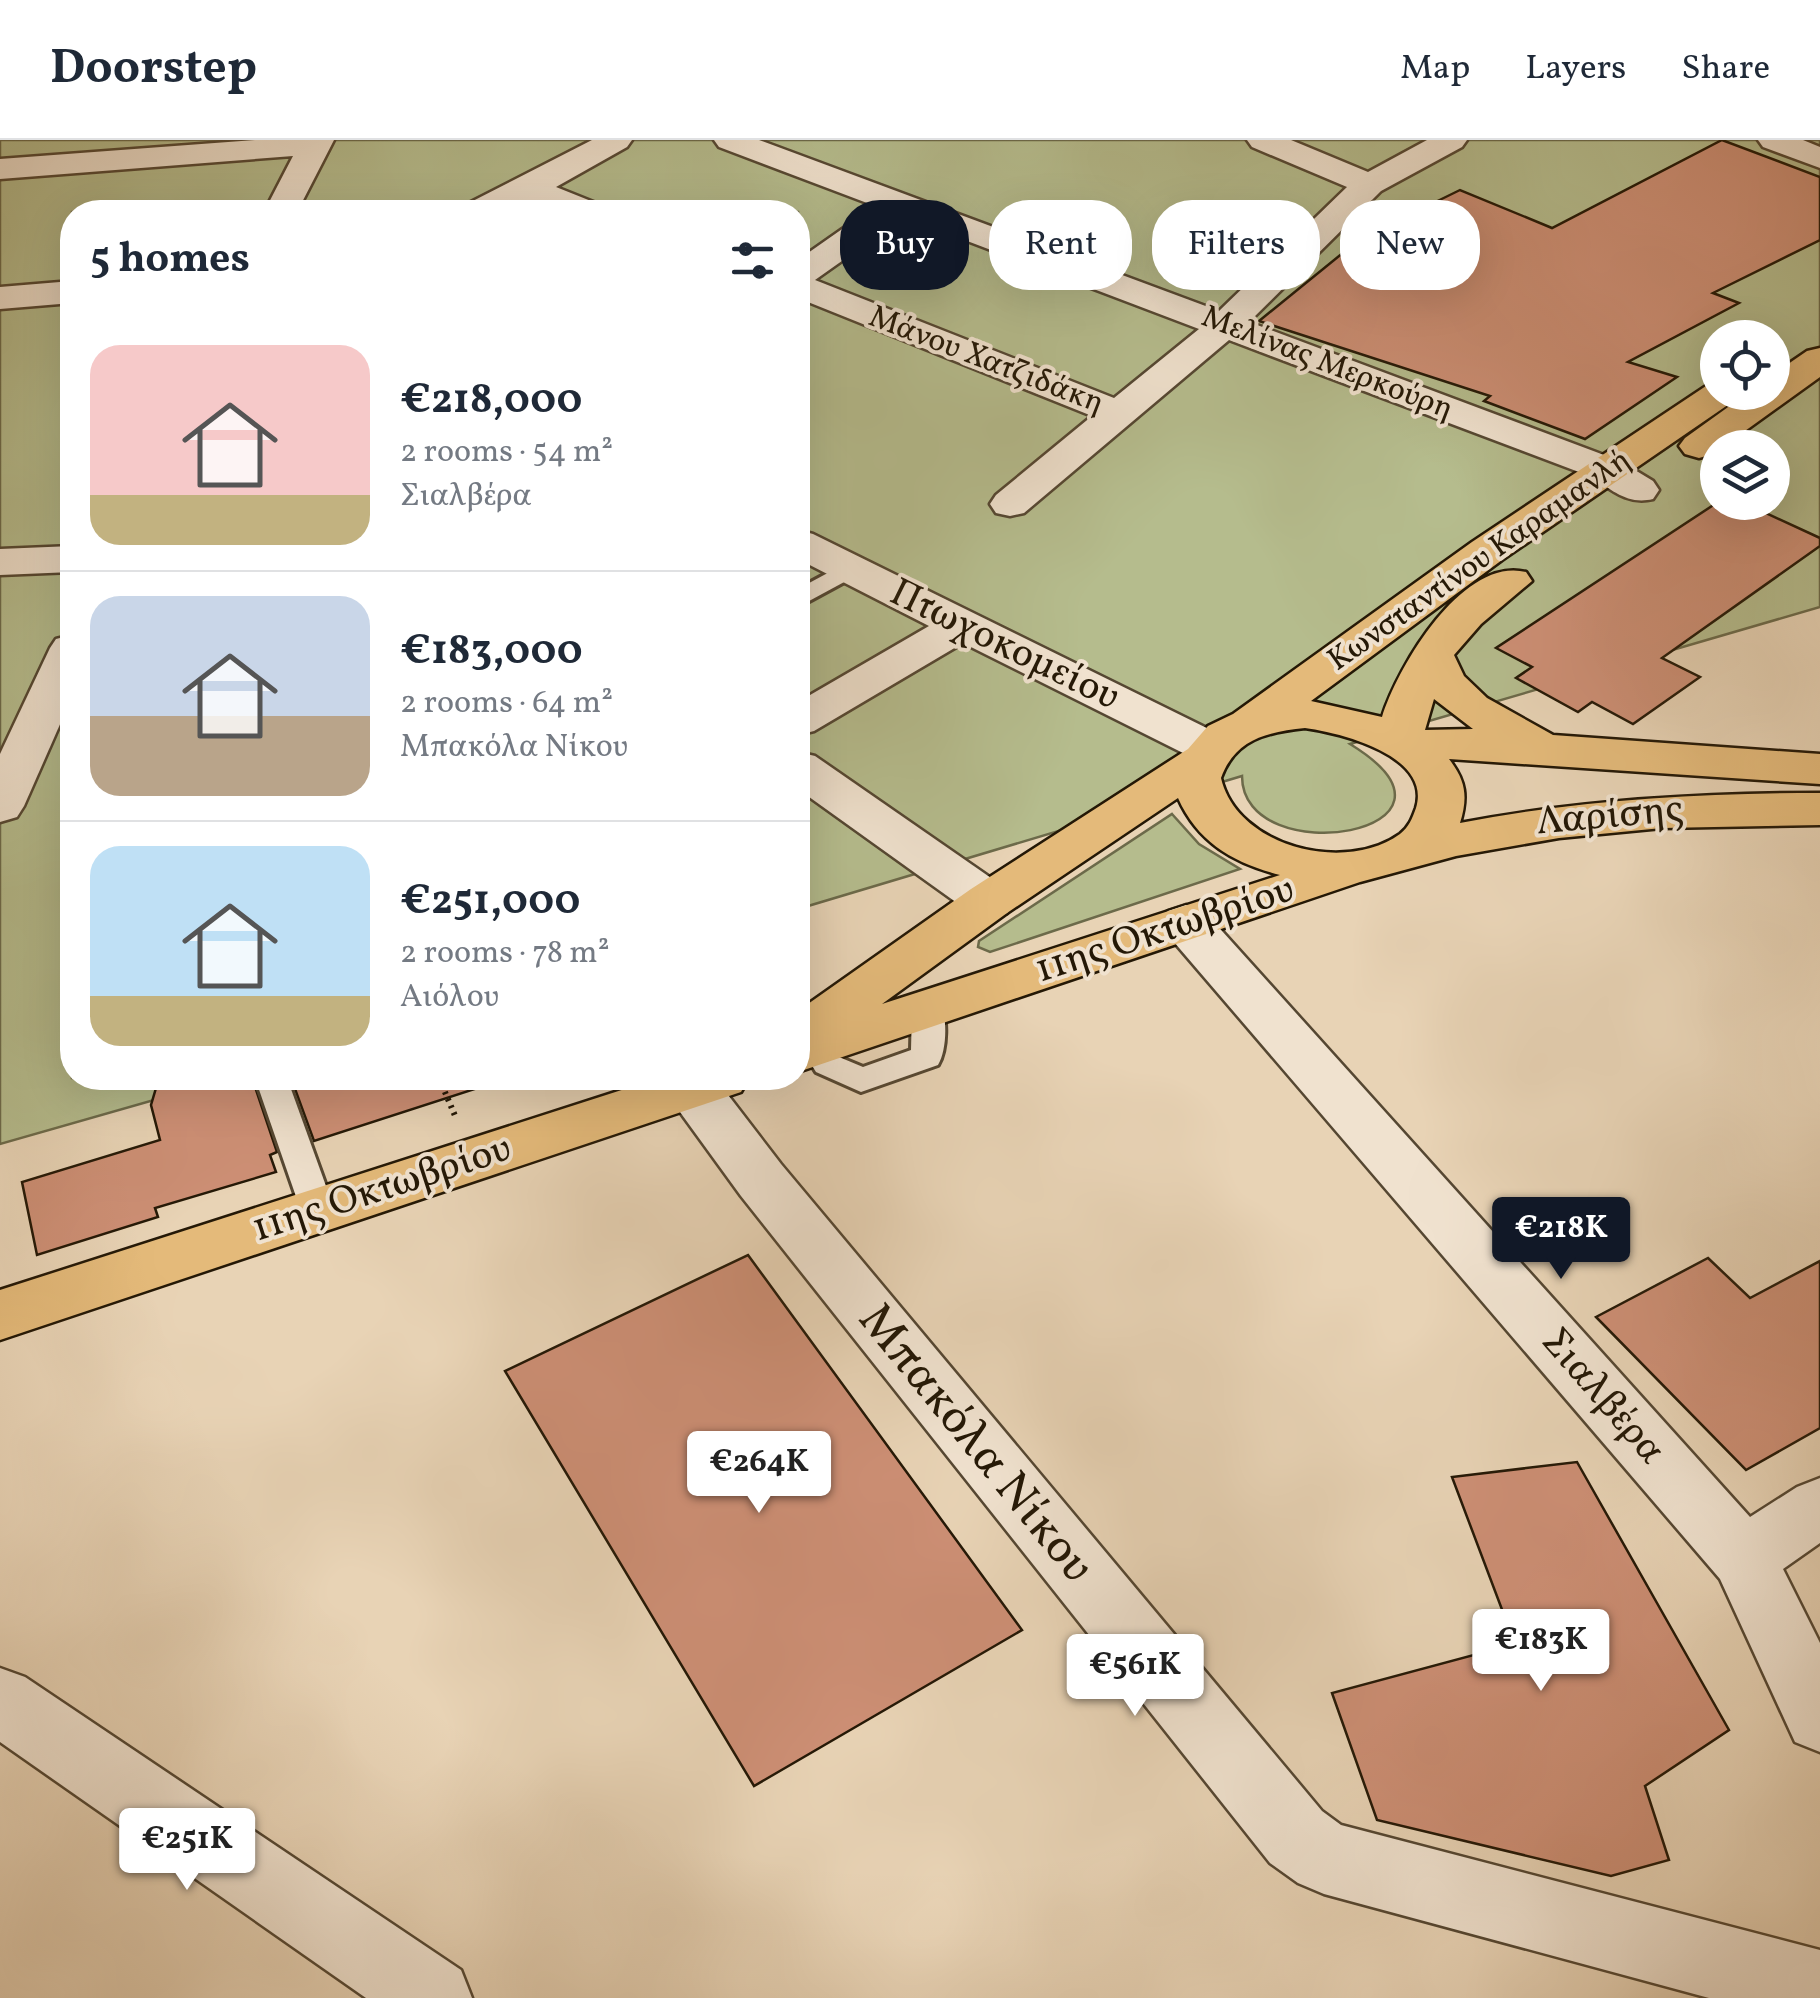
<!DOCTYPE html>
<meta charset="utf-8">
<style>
:root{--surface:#fff;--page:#f6f6f7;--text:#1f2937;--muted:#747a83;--line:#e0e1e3;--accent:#111827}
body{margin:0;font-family:Vollkorn,serif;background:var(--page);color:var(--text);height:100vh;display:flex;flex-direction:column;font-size:38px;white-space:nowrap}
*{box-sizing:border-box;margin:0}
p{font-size:32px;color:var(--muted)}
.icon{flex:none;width:55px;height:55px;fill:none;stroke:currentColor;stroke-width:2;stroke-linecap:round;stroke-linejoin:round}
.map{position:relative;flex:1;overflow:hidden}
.drawer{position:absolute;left:60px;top:60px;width:750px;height:890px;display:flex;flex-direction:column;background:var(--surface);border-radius:40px;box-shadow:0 10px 40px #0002}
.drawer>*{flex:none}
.top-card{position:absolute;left:840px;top:60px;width:830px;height:90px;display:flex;gap:20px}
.tools{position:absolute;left:1700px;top:180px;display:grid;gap:20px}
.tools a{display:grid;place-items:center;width:90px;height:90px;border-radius:50%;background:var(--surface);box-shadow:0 10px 40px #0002;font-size:50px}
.price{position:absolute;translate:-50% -85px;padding:0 22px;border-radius:10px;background:#fff;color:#222;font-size:32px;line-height:65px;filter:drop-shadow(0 2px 5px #0008)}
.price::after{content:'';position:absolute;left:50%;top:60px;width:30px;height:22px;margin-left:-15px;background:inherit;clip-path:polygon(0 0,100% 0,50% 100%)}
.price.active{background:var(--accent);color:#fff}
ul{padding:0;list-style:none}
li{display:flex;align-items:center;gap:30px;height:250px;padding:0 30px}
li+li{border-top:2px solid var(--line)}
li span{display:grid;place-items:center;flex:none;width:280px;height:200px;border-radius:30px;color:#555}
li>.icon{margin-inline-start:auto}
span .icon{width:120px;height:120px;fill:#fffc;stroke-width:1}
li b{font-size:42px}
h2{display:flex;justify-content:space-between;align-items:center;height:120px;padding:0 30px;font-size:42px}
.chip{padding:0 35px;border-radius:40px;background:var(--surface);box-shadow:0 10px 40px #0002;font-size:35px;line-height:90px}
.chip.active{background:var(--accent);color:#fff}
header{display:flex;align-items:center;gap:60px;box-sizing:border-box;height:140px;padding:0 50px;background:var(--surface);border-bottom:2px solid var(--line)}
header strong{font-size:48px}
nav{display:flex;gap:55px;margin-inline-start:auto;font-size:35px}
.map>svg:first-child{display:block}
.green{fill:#b5bc8d;stroke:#6c6a4a;stroke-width:2.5;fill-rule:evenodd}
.building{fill:#cd8f75;stroke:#241806;stroke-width:2.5}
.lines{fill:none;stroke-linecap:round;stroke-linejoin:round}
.lane-casing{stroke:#554732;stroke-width:6}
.street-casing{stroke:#554732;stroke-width:5}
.primary-casing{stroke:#241806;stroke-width:5}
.path{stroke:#241806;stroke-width:6;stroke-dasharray:2.5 5;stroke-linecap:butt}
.lane{fill:#f0e2cf;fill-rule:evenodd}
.street{fill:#f0e2cf;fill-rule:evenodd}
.primary{fill:#e4ba7a;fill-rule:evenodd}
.labels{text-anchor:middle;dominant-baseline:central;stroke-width:8;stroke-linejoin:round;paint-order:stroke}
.far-street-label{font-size:32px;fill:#241806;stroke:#f0e2cf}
.street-label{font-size:40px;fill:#241806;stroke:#f0e2cf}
.near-street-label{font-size:48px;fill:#241806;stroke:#f0e2cf}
</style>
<header>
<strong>Doorstep</strong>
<nav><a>Map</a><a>Layers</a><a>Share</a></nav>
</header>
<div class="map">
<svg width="1820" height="1858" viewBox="0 0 1820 1858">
<rect width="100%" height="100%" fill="#e8d3b5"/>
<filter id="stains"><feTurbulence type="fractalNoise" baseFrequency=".002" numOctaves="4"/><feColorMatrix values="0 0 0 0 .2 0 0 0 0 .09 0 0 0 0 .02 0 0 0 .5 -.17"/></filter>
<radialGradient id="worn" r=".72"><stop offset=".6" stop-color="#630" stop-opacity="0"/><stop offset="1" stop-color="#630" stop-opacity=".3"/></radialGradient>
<g class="green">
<path d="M0 0H1820V467L1350 604C1495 693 1242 734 1242 636L798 769V72H72V938H231L0 1004ZM1718 198H1772V252H1718ZM1718 308H1772V362H1718Z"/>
<path d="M1172 674 1199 704 1240 729 990 812 978 807 979 801Z"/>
</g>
<g class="building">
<path d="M1722 0 1820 37V100L1713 153 1739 163 1628 222 1677 237 1585 299 1484 261 1490 256 1259 181 1360 99 1460 50 1552 88Z"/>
<path d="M1718 362H1742L1820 398V406L1662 518 1700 537 1633 584 1592 562 1578 572 1516 538 1532 527 1496 508Z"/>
<path d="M159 938H252L277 1012 270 1015 276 1032 155 1068 158 1077 37 1115 22 1042 160 1000 151 965Z"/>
<path d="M291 938H479L481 947 314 1001Z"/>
<path d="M748 1115 1022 1490 754 1646 505 1231Z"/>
<path d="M1708 1118 1750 1158 1820 1121V1288L1746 1330 1596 1177Z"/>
<path d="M1577 1322 1729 1590 1645 1646 1669 1720 1611 1736 1377 1680 1332 1553 1515 1504 1452 1337Z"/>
</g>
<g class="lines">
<g class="lane-casing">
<g id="lane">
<path d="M850 421 863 429 859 434 798 467V449Z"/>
<path d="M928 858 939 861C948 876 947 910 938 925L861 952 816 932 811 924 816 916 827 912 863 927 911 910 912 869 917 861Z"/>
<path d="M255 938H287L335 1071 330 1081 318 1084 306 1081 301 1071Z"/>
</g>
</g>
<g class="street-casing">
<g id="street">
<path d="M255 0H334L297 72H264L293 16 0 39V19Z"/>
<path d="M592 0H632L627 7 556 47 601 65 605 72H561L531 60 503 72H460L465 65Z"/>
<path d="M714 0H759L1219 171 1347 47 1252 7 1247 0H1291L1368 32 1427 0H1467L1462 7 1381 51 1249 182 1620 321 1653 341 1659 350 1653 359C1628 365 1613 351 1592 337L1229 200 1024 373 1010 376 996 373 990 364 996 355 1092 276 798 158V120L875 66 719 7ZM904 77 1199 189 1114 258 815 140Z"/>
<path d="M1758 0H1803L1820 7V28L1763 7Z"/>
<path d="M72 141V163L0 169V147Z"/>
<path d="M798 390 813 394 1227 598 1234 608 1227 618 1210 623 1193 618 963 503 814 591 798 595V562L929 486 798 419Z"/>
<path d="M72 406V432L0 435V409Z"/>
<path d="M72 495V557L24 666 17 677 0 682V614L50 508 56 499Z"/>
<path d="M798 612 815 616 1007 749 1014 761 1007 773 989 778 971 773 798 649Z"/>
<path d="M1186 765 1204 771 1750 1377 1797 1347 1820 1338V1403L1783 1429 1820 1503V1612L1795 1602 1720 1439 1168 795 1160 783 1168 771Z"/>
<path d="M670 938H715L781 1024 1322 1671 1341 1685 1820 1810V1858H1709L1324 1754 1298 1743 1270 1723 741 1056 672 961 664 947Z"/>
<path d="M0 1528 25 1537 461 1830 472 1858H366L0 1602Z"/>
</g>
</g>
<g class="primary-casing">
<g id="primary">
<path d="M1820 208V237L1713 314 1699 318 1685 314 1679 306 1685 298 1749 252H1772V235L1807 211Z"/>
<path d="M1718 242V252H1741L1735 260 1502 420 1311 561 1382 577C1398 526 1463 416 1526 432L1532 441 1481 484 1454 515 1464 536 1487 558 1553 595 1820 614V644L1449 619C1466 641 1468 657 1460 683 1579 660 1698 653 1820 653V685L1662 688 1559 698 1456 716 1360 742 798 932V871L971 749 1188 609 1208 586 1233 574 1472 402 1709 244ZM1434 559 1473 589 1425 590ZM1305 588C1342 593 1432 616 1416 668 1412 679 1409 687 1400 694 1345 734 1237 707 1221 638 1235 599 1267 592 1305 588ZM1178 658C1198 703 1234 723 1280 735L882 864 1007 773Z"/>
<path d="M659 938H749L741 952 0 1200V1150Z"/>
</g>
</g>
<path class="path" d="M439 938 456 978"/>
<use href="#lane" class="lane"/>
<use href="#street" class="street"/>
<use href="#primary" class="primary"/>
</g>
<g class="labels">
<g class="far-street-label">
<text transform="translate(986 221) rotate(21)">Μάνου Χατζιδάκη</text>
<text transform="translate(1327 224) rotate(21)">Μελίνας Μερκούρη</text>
<text transform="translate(1480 421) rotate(-35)">Κωνσταντίνου Καραμανλή</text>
</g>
<g class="street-label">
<text transform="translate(1004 506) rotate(26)">Πτωχοκομείου</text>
<text transform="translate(1610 677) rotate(-5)">Λαρίσης</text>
<text transform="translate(1165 791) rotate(-18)">11ης Οκτωβρίου</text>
<text transform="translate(382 1050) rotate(-18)">11ης Οκτωβρίου</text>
<text transform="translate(1602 1257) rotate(49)">Σιαλβέρα</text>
</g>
<g class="near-street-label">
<text transform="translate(975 1304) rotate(51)">Μπακόλα Νίκου</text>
</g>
</g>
<rect width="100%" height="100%" filter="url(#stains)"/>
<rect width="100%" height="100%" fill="url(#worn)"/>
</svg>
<div class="tools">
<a><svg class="icon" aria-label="locate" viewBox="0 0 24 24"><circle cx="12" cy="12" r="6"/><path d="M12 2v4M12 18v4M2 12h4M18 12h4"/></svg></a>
<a><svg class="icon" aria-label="layers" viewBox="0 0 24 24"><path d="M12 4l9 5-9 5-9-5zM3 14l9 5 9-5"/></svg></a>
</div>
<b class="price active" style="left:1561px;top:1142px">€218K</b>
<b class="price" style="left:759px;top:1376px">€264K</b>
<b class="price" style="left:1541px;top:1554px">€183K</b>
<b class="price" style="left:1135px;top:1579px">€561K</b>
<b class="price" style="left:187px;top:1753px">€251K</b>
<div class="top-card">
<a class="chip active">Buy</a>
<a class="chip">Rent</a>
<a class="chip">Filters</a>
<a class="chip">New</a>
</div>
<section class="drawer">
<h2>5 homes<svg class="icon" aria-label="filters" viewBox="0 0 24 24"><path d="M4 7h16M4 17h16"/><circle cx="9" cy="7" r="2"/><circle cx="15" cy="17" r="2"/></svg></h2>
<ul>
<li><span style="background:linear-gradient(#f6c9c9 75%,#c2b280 0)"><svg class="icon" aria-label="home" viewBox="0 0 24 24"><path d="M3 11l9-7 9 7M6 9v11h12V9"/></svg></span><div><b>€218,000</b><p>2 rooms · 54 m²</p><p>Σιαλβέρα</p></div></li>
<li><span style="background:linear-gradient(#c9d6e8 60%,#b9a48a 0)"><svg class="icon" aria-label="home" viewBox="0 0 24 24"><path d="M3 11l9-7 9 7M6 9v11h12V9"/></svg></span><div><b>€183,000</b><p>2 rooms · 64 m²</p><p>Μπακόλα Νίκου</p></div></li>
<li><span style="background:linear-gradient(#bfe0f5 75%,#c2b280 0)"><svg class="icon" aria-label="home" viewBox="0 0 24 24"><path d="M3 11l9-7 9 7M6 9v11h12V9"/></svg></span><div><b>€251,000</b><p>2 rooms · 78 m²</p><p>Αιόλου</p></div></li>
</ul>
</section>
</div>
